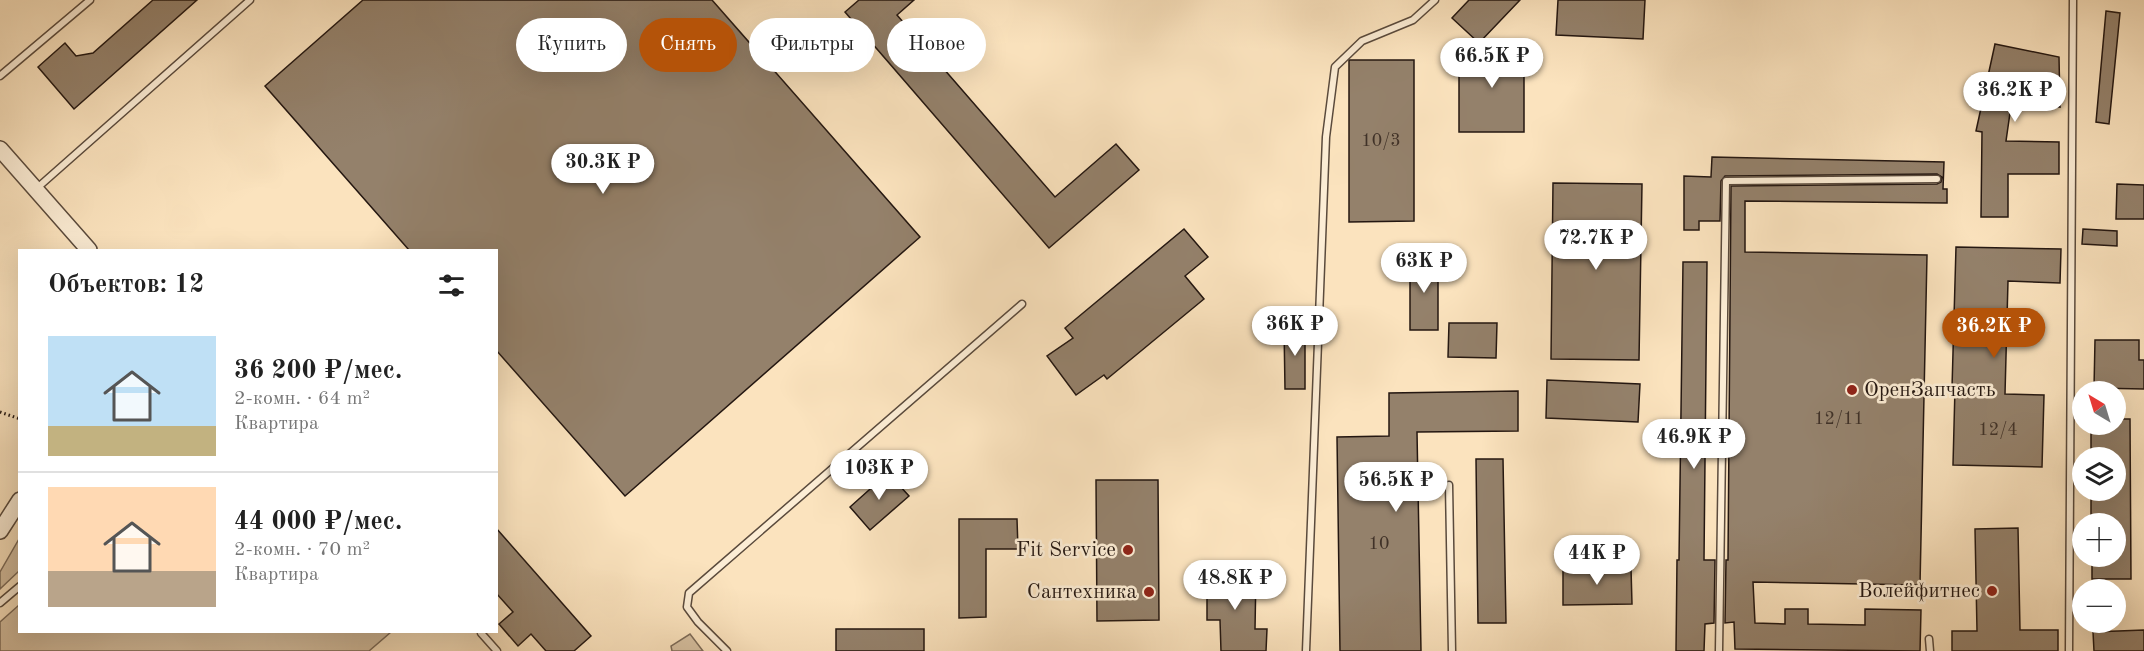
<!DOCTYPE html>
<html lang="ru">
<meta charset="utf-8">
<style>
:root{--surface:#fff;--page:#f2f2f2;--text:#222;--muted:#767676;--line:#e0e0e0;--accent:#b45309}
body{margin:0;font-family:"Old Standard TT",serif;background:var(--page);color:var(--text);height:100vh;display:flex;flex-direction:column;font-size:22px;white-space:nowrap}
*{box-sizing:border-box;margin:0}
p{font-size:20px;color:var(--muted)}
.icon{flex:none;width:33px;height:33px;fill:none;stroke:currentColor;stroke-width:2;stroke-linecap:round;stroke-linejoin:round}
.map{position:relative;flex:1;overflow:hidden}
.sheet{position:absolute;left:18px;top:249px;width:480px;height:384px;display:flex;flex-direction:column;background:var(--surface);border-radius:0px;box-shadow:0 6px 24px #0002}
.sheet>*{flex:none}
.guide{position:absolute;left:516px;top:18px;width:570px;height:54px;display:flex;gap:12px}
.needle{width:39px;rotate:322deg}
.buttons{position:absolute;left:2072px;top:381px;display:grid;gap:12px}
.buttons a{display:grid;place-items:center;width:54px;height:54px;border-radius:50%;background:var(--surface);box-shadow:0 6px 24px #0002;font-size:30px}
.price{position:absolute;translate:-50% -51px;padding:0 14px;border-radius:21px;background:#fff;color:#222;font-size:20px;line-height:39px;filter:drop-shadow(0 2px 3px #0008)}
.price::after{content:'';position:absolute;left:50%;top:36px;width:18px;height:14px;margin-left:-9px;background:inherit;clip-path:polygon(0 0,100% 0,50% 100%)}
.price.selected{background:var(--accent);color:#fff}
ul{padding:0;list-style:none}
li{display:flex;align-items:center;gap:18px;height:150px;padding:0 30px}
li+li{border-top:2px solid var(--line)}
li span{display:grid;place-items:center;flex:none;width:168px;height:120px;border-radius:0px;color:#555}
li>.icon{margin-inline-start:auto}
span .icon{width:72px;height:72px;fill:#fffc;stroke-width:1}
li b{font-size:26px}
h2{display:flex;justify-content:space-between;align-items:center;height:72px;padding:0 30px;font-size:26px}
.pill{padding:0 21px;border-radius:27px;background:var(--surface);box-shadow:0 6px 24px #0002;font-size:21px;line-height:54px}
.pill.selected{background:var(--accent);color:#fff}
.map>svg:first-child{display:block}
.green{fill:#d6c0a1;stroke:#7d6c59;stroke-width:1.5}
.building{fill:#94816b;stroke:#241711;stroke-width:1.5}
.lines{fill:none;stroke-linecap:round;stroke-linejoin:round}
.service-casing{stroke:#5a4a3c;stroke-width:9}
.tertiary-casing{stroke:#5a4a3c;stroke-width:18}
.path{stroke:#241711;stroke-width:3;stroke-dasharray:1.5 3;stroke-linecap:butt}
.service{stroke:#fcedd5;stroke-width:6}
.tertiary{stroke:#fcedd5;stroke-width:15}
.poi-dot{fill:#8f2418;stroke:#fcedd5;stroke-width:2}
.labels{text-anchor:middle;dominant-baseline:central;stroke-width:5;stroke-linejoin:round;paint-order:stroke}
.number-label{font-size:18px;fill:#403228}
.poi-label{font-size:21px;fill:#241711;stroke:#fcedd5;text-anchor:end}
</style>
<div class="map">
<svg width="2144" height="651" viewBox="0 0 2144 651">
<rect width="100%" height="100%" fill="#fbe3be"/>
<filter id="stains"><feTurbulence type="fractalNoise" baseFrequency=".00333" numOctaves="4"/><feColorMatrix values="0 0 0 0 .2 0 0 0 0 .09 0 0 0 0 .02 0 0 0 .5 -.17"/></filter>
<radialGradient id="worn" r=".72"><stop offset=".6" stop-color="#630" stop-opacity="0"/><stop offset="1" stop-color="#630" stop-opacity=".3"/></radialGradient>
<g class="green">
<path d="M19 539V571L0 589V572Z"/>
<path d="M19 605 20 632H391L369 651H0V622Z"/>
<path d="M690 634 703 651H672L671 646Z"/>
</g>
<g class="building">
<path d="M153 0H197L74 109 38 67 65 43 76 56 93 53Z"/>
<path d="M363 0H712L920 237 625 496 496 350V250H409L265 86Z"/>
<path d="M859 0H914L897 15 1055 197 1116 144 1139 170 1049 248 845 12Z"/>
<path d="M1469 0H1520L1479 43 1452 18Z"/>
<path d="M1558 0H1645L1643 39 1556 35Z"/>
<path d="M2106 11 2120 13 2109 124 2096 122Z"/>
<path d="M1995 44 2059 57 2060 107 2012 99 2006 141 2059 142V174H2008V217H1981L1982 132 1976 131Z"/>
<rect x="1459" y="45" width="65" height="87"/>
<path d="M1349 60H1414V221L1349 222Z"/>
<path d="M1712 157 1944 162 1943 189H1947V203L1745 201V252L1927 255 1920 585 1753 582 1755 623 1785 624V609H1808V624L1865 625V609L1921 610 1920 651 1735 649 1734 622 1725 623 1726 560H1728L1731 186 1937 184 1941 182 1942 177 1937 174 1725 176 1721 181 1720 221H1699V230H1684V176L1711 177Z"/>
<path d="M1553 183 1642 184 1639 360 1551 359Z"/>
<path d="M2117 184 2144 185V219H2116Z"/>
<path d="M1184 229 1208 257 1185 276 1204 299 1107 379 1104 375 1076 395 1047 356 1073 338 1065 328Z"/>
<path d="M2083 229 2117 231V246L2082 244Z"/>
<path d="M1956 247 2061 249 2060 283 2008 281 2005 394 2044 395 2042 467 1953 465 1955 388H1952Z"/>
<rect x="1410" y="258" width="28" height="72"/>
<path d="M1683 262H1707L1704 560H1715L1714 623 1705 624 1704 651H1676L1677 560H1679Z"/>
<path d="M1449 323H1497L1496 358 1448 357Z"/>
<path d="M1284 326H1305V389H1285Z"/>
<path d="M2095 340H2139V360H2144V389L2094 388Z"/>
<path d="M1547 380 1640 384 1638 422 1546 418Z"/>
<path d="M1518 391V431L1417 432 1421 651H1340L1337 437 1389 436V393Z"/>
<path d="M2115 419H2130L2131 579H2092V556H2115V524H2091V490H2115V458H2091V424H2115Z"/>
<path d="M1476 459H1503L1506 623H1478Z"/>
<path d="M888 473 909 496 870 530 850 507Z"/>
<path d="M1096 480H1158L1159 620 1097 621Z"/>
<path d="M959 519H1017L1018 549H986V617L959 618Z"/>
<path d="M496 528 591 636 574 651H546L531 634 518 646 499 624 513 612 496 593Z"/>
<path d="M2018 528 2020 630H2058V651H1952V631H1977L1975 529Z"/>
<path d="M1563 568H1631L1632 604 1563 605Z"/>
<path d="M1207 573H1256L1255 629H1267L1266 651H1221L1220 620H1207Z"/>
<rect x="836" y="629" width="88" height="22"/>
<path d="M2144 630V651H2094L2093 632Z"/>
</g>
<g class="lines">
<g class="service-casing">
<g id="service">
<path d="M0 76 90 0"/>
<path d="M36 189 250 0"/>
<path d="M1449 485 1452 651"/>
<path d="M0 603 20 586"/>
<path d="M481 633 497 651"/>
<path d="M1929 639 1930 651"/>
<path d="M727 651 698 622 687 607 689 593 1022 304"/>
<path d="M1306 651 1326 137 1335 67 1362 41 1413 20 1435 0"/>
<path d="M1719 651 1726 181 1937 179"/>
<path d="M2069 651 2073 0"/>
</g>
</g>
<g class="tertiary-casing">
<g id="tertiary">
<path d="M0 149 89 250"/>
<path d="M0 531 20 500"/>
</g>
</g>
<path class="path" d="M0 412 20 419"/>
<use href="#service" class="service"/>
<use href="#tertiary" class="tertiary"/>
</g>
<g class="poi-dot">
<circle cx="1852" cy="390" r="6"/>
<circle cx="1128" cy="550" r="6"/>
<circle cx="1992" cy="591" r="6"/>
<circle cx="1149" cy="592" r="6"/>
</g>
<g class="labels">
<g class="number-label">
<text x="1381" y="141">10/3</text>
<text x="1839" y="419">12/11</text>
<text x="1998" y="430">12/4</text>
<text x="1379" y="544">10</text>
</g>
<g class="poi-label">
<text x="1864" y="390" text-anchor="start">ОренЗапчасть</text>
<text x="1116" y="550">Fit Service</text>
<text x="1980" y="591">Волейфитнес</text>
<text x="1137" y="592">Сантехника</text>
</g>
</g>
<rect width="100%" height="100%" filter="url(#stains)"/>
<rect width="100%" height="100%" fill="url(#worn)"/>
</svg>
<div class="buttons">
<a><svg class="needle" viewBox="-14 -14 28 28"><path d="M0-13l5 13h-10z" fill="#e53935"/><path d="M0 13l5-13h-10z" fill="#767676"/></svg></a>
<a><svg class="icon" aria-label="layers" viewBox="0 0 24 24"><path d="M12 4l9 5-9 5-9-5zM3 14l9 5 9-5"/></svg></a>
<a>+</a>
<a>−</a>
</div>
<b class="price" style="left:1492px;top:89px">66.5K ₽</b>
<b class="price" style="left:2015px;top:123px">36.2K ₽</b>
<b class="price" style="left:603px;top:195px">30.3K ₽</b>
<b class="price" style="left:1596px;top:271px">72.7K ₽</b>
<b class="price" style="left:1424px;top:294px">63K ₽</b>
<b class="price" style="left:1295px;top:357px">36K ₽</b>
<b class="price selected" style="left:1994px;top:359px">36.2K ₽</b>
<b class="price" style="left:1694px;top:470px">46.9K ₽</b>
<b class="price" style="left:879px;top:501px">103K ₽</b>
<b class="price" style="left:1396px;top:513px">56.5K ₽</b>
<b class="price" style="left:1597px;top:586px">44K ₽</b>
<b class="price" style="left:1235px;top:611px">48.8K ₽</b>
<div class="guide">
<a class="pill">Купить</a>
<a class="pill selected">Снять</a>
<a class="pill">Фильтры</a>
<a class="pill">Новое</a>
</div>
<section class="sheet">
<h2>Объектов: 12<svg class="icon" aria-label="filters" viewBox="0 0 24 24"><path d="M4 7h16M4 17h16"/><circle cx="9" cy="7" r="2"/><circle cx="15" cy="17" r="2"/></svg></h2>
<ul>
<li><span style="background:linear-gradient(#bfe0f5 75%,#c2b280 0)"><svg class="icon" aria-label="home" viewBox="0 0 24 24"><path d="M3 11l9-7 9 7M6 9v11h12V9"/></svg></span><div><b>36 200 ₽/мес.</b><p>2-комн. · 64 m²</p><p>Квартира</p></div></li>
<li><span style="background:linear-gradient(#ffd9b3 70%,#b9a48a 0)"><svg class="icon" aria-label="home" viewBox="0 0 24 24"><path d="M3 11l9-7 9 7M6 9v11h12V9"/></svg></span><div><b>44 000 ₽/мес.</b><p>2-комн. · 70 m²</p><p>Квартира</p></div></li>
</ul>
</section>
</div>
